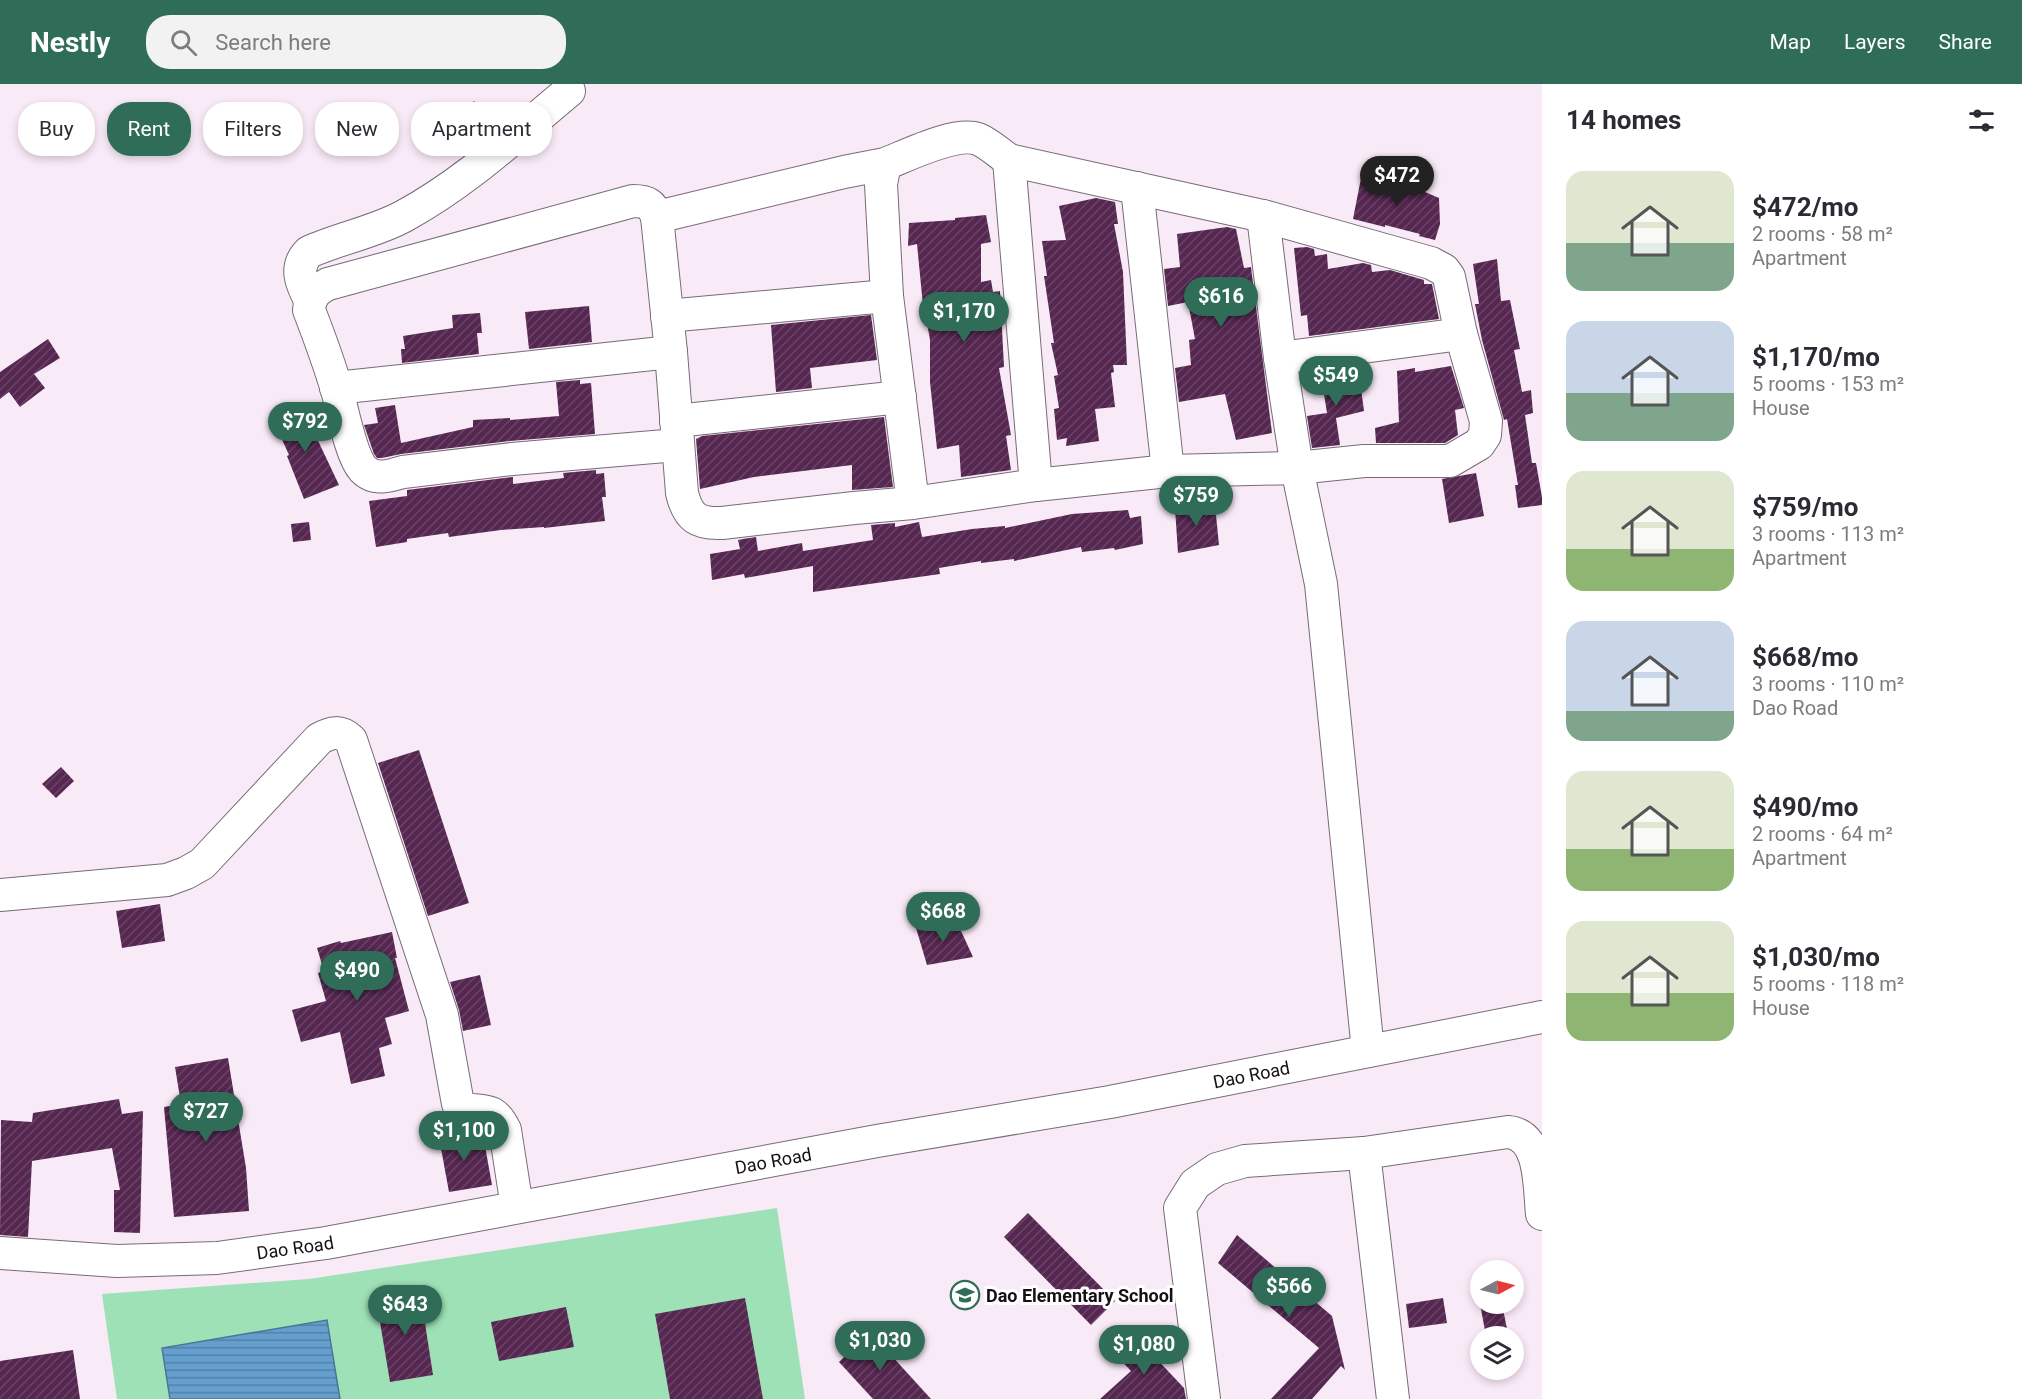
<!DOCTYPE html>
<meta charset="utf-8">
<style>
:root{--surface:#fff;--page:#f2f2f3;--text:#2b2b33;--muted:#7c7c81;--accent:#306d58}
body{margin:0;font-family:Roboto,sans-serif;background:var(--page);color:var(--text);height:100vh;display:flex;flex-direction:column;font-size:22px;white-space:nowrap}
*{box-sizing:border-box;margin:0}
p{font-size:20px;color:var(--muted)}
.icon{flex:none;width:33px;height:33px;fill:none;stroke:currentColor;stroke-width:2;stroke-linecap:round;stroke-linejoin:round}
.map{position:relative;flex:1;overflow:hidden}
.drawer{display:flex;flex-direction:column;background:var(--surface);width:480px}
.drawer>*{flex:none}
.banner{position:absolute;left:18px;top:18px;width:570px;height:54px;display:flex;gap:12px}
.needle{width:39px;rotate:83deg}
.controls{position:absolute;left:1470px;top:1176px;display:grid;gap:12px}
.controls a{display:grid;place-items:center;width:54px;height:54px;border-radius:50%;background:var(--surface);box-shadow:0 3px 9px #0003;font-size:30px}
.price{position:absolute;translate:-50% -51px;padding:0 14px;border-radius:21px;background:var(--accent);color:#fff;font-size:20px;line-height:39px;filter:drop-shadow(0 2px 3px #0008)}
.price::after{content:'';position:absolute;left:50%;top:36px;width:18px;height:14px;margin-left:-9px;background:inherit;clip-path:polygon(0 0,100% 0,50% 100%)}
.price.selected{background:#222;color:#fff}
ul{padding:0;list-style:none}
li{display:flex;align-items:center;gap:18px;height:150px;padding:0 24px}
li span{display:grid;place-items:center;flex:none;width:168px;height:120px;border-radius:18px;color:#555}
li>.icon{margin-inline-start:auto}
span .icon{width:72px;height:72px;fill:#fffc;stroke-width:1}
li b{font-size:26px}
h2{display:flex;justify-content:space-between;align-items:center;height:72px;padding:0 24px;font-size:26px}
.tag{padding:0 21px;border-radius:24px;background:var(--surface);box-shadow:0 3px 9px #0003;font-size:21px;line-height:54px}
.tag.selected{background:var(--accent);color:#fff}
header{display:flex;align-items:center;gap:36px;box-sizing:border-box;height:84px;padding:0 30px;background:var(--accent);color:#fff}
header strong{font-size:28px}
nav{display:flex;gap:33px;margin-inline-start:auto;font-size:21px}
.search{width:420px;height:54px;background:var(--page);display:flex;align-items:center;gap:15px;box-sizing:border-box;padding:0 21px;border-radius:24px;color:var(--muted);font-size:22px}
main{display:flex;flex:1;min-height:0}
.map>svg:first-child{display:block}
.pitch{fill:#9ee1b6}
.water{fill:url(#water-rules);stroke:#4d7496;stroke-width:1.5}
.building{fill:url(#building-hatch)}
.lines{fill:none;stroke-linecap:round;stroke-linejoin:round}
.minor-casing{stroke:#776b77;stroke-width:34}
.minor{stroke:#fff;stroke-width:32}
.labels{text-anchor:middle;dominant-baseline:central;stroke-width:6;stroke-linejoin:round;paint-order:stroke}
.street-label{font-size:18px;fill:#151015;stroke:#fff}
.poi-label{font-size:18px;font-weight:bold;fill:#151015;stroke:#fff;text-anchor:start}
</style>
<header>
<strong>Nestly</strong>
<div class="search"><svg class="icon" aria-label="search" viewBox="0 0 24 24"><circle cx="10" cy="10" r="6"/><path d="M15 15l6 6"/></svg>Search here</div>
<nav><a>Map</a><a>Layers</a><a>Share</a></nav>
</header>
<main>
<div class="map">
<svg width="1542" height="1315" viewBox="0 0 1542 1315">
<defs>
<pattern id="water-rules" width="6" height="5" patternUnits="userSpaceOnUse" patternTransform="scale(1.5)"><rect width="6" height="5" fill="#659fce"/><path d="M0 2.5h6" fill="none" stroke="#5280a6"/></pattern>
<pattern id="building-hatch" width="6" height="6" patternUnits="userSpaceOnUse" patternTransform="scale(1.5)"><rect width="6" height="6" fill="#562751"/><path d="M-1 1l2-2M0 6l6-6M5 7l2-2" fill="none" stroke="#6a4466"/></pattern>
</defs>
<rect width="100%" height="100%" fill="#f9eaf8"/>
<path class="pitch" d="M777 1124 805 1315H117L102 1210 309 1195Z"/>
<path class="water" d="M327 1236 340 1315H170L162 1264Z"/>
<g class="building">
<path d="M474 17 487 36 461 67 437 57Z"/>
<path d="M1362 89 1394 98V101L1425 108 1439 114 1440 140 1435 156 1419 152 1420 150 1385 141V143L1353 135Z"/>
<path d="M1096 114 1115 118 1118 140H1114L1123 188 1127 281H1113L1114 288 1111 289 1115 323 1095 325 1099 357 1066 362 1067 354 1057 356 1054 325 1059 324 1054 292 1058 291 1051 259H1054L1044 192H1047L1042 157 1066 156 1059 122Z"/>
<path d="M986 131 991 158 981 160V198L991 196 993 208 1000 207 1004 283 999 284 1011 351 1006 352 1011 386 961 393 959 361 937 365 930 298V256L926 232H924L917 160 908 162 909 139 955 136V134Z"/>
<path d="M1227 143 1236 145 1244 184 1251 183 1272 349 1236 356 1225 310 1179 318 1175 284 1191 281 1189 256 1195 255 1188 218 1168 222 1164 185 1180 183 1177 150Z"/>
<path d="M1307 163 1314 165 1315 172 1327 170 1328 185 1363 179 1371 181 1372 188 1390 186 1424 196V200H1432L1439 235 1309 252 1307 231 1301 232 1294 164Z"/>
<path d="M1497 175 1501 217 1510 216 1520 265 1514 266 1522 308 1531 306 1533 329 1525 331 1532 379H1536L1542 413V421L1518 424 1515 401H1518L1507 335 1504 336 1482 256 1475 220H1479L1473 180Z"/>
<path d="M589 222 592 258 529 265 525 228Z"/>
<path d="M480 229 482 249H477L479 270 402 279 401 265H405L403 252 453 244 452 231Z"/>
<path d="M871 231 877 276 810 284 812 304 776 308 771 241Z"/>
<path d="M48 255 60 274 34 290 45 304 20 323 9 308 0 315V288Z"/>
<path d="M1358 282 1364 327 1336 334 1340 361 1312 364 1307 332 1327 329 1322 298 1337 297 1335 285Z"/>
<path d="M1451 282 1464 324 1455 326 1458 351 1445 359H1376L1375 344 1399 338 1397 287 1415 284V288Z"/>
<path d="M580 296V300L591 299 595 350 510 357 401 370 382 374H377L374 370 364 341 378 339 375 324 395 321 401 359 473 343V336L510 334V336L559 332 556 298Z"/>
<path d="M293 321 295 328 303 325 339 401 304 415 287 372 289 371 280 351 275 328Z"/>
<path d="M884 333 893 403 852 406V381L754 393 700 405 696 355 702 352Z"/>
<path d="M596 386V390L604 389 606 413H602L605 437 544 444V443L501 446 449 453 448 449 407 455V458L376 463 369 417 407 412V406L513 393V400L564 394 563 389Z"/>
<path d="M1476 389 1484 432 1449 439 1442 395Z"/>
<path d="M1209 419 1210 422 1215 421 1219 461 1178 469 1175 424Z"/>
<path d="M1128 426 1130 434 1141 432 1143 460 1115 466 1114 464 1082 468 1081 463 1014 477V475L981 479V477L939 484 940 490 813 508V482L745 494 744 490 712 496 710 470 740 465 738 456 743 455 756 453 758 467 802 459 803 467 873 456 871 441 895 439V443L919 438 922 453 972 445 1005 442V444L1072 430Z"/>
<path d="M309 438 311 456 293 458 291 440Z"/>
<path d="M419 666 469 819 428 832 378 679Z"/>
<path d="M61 683 74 697 56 714 42 700Z"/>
<path d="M160 820 165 857 122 864 116 827Z"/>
<path d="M956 836 973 873 927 881 916 844Z"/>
<path d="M392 848 397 874H395L409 927 385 934 392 960 379 964 385 992 351 1000 340 948 301 958 292 926 326 917 318 889 324 887 317 864 340 857 341 859Z"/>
<path d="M480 891 491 941 463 947 459 926 450 898Z"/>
<path d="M228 974 246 1084 249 1127 174 1133 164 1023 181 1020 175 983Z"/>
<path d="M119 1015 122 1030 143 1027 140 1149 114 1148V1106H120L112 1064 32 1077 28 1153 0 1151 1 1036 32 1038 33 1029Z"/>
<path d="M466 1044 470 1066 485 1062 492 1101 449 1108 438 1048Z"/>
<path d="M1028 1129 1115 1217 1091 1241 1004 1153Z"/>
<path d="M1237 1151 1332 1232 1345 1286 1341 1282 1312 1315H1271L1319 1264 1218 1179Z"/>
<path d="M420 1207 433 1291 390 1298 376 1214Z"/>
<path d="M745 1214 763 1315H670L655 1230Z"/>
<path d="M1443 1214 1447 1239 1409 1244 1406 1220Z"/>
<path d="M1480 1220H1502L1508 1250 1486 1252Z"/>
<path d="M566 1223 574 1263 499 1277 491 1238Z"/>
<path d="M870 1248 931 1315H873L839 1278Z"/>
<path d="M1134 1251 1184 1304 1186 1315H1100L1131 1287 1115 1270Z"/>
<path d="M73 1266 80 1315H0V1277Z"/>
</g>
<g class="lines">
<g class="minor-casing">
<g id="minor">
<path d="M1009 76 1036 401"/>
<path d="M885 80 844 88 657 133 671 268 682 409C688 434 698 440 722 439L854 424 913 419 1036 401 1168 387 1297 384 1364 377H1450L1479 360 1485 351 1486 337 1461 250 1449 193 1444 186 1431 179 1263 132 1009 76C999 69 988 59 978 55 955 47 906 72 885 80L881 100 887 212 913 419"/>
<path d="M1137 104 1168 387"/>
<path d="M1263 132 1280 274 1297 384 1321 500 1368 967"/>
<path d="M657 133C652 120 648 117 633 117L328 200C316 206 310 212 309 226 319 252 329 279 337 306 342 324 351 372 363 385 374 397 390 392 403 388L512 375 677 361"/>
<path d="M310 216C301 199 294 183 309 168 340 154 375 148 404 132 465 99 516 51 569 7"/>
<path d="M667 232 887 212"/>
<path d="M1280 274 1461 250"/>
<path d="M336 304 671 268"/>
<path d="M676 337 900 313"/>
<path d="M0 811 167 796 186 789 202 780 319 655C331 648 340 646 351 656L442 931 458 1020 463 1025C486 1028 494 1023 505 1046L517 1123"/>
<path d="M1364 1069 1393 1315"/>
<path id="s1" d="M0 1169 117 1177 217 1174 326 1159 877 1057 1110 1018 1542 933"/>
<path d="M1204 1315 1180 1124 1195 1100 1217 1085 1245 1077 1364 1069 1508 1048C1542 1051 1539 1103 1542 1130"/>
</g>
</g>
<use href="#minor" class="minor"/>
</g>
<defs>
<g id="school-ring" transform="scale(1.5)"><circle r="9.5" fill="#fff" stroke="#306d58" stroke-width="1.5"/><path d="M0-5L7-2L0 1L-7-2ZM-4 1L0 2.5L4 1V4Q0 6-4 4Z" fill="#306d58"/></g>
</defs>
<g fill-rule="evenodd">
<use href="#school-ring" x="965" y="1211"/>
</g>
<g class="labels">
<g class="street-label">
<text stroke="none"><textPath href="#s1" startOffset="1268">Dao Road</textPath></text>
<text stroke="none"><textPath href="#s1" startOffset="782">Dao Road</textPath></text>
<text stroke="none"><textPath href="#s1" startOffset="296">Dao Road</textPath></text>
</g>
<g class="poi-label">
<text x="986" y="1211">Dao Elementary School</text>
</g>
</g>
</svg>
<div class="controls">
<a><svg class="needle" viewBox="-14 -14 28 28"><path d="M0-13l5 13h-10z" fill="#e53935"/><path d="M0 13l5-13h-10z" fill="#7c7c81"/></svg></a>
<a><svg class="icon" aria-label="layers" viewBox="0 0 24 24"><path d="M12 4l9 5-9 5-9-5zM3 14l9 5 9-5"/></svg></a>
</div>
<b class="price selected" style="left:1397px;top:123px">$472</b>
<b class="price" style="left:1221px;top:244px">$616</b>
<b class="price" style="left:964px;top:259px">$1,170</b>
<b class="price" style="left:1336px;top:323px">$549</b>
<b class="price" style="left:305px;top:369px">$792</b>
<b class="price" style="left:1196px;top:443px">$759</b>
<b class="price" style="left:943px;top:859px">$668</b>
<b class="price" style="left:357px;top:918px">$490</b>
<b class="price" style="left:206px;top:1059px">$727</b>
<b class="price" style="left:464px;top:1078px">$1,100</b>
<b class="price" style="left:1289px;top:1234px">$566</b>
<b class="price" style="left:405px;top:1252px">$643</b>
<b class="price" style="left:880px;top:1288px">$1,030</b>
<b class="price" style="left:1144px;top:1292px">$1,080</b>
<div class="banner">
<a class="tag">Buy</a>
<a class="tag selected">Rent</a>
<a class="tag">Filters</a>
<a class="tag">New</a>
<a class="tag">Apartment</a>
</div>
</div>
<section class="drawer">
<h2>14 homes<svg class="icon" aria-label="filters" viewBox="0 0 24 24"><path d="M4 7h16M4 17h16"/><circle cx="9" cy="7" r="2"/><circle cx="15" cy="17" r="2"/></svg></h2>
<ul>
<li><span style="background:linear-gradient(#dfe7d0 60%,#7fa58c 0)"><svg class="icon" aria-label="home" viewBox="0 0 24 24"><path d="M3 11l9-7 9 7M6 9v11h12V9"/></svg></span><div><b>$472/mo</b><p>2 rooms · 58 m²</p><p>Apartment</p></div></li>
<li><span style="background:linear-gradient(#c9d6e8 60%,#7fa58c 0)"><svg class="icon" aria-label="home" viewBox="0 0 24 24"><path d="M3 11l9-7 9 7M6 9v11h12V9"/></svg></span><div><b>$1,170/mo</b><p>5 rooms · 153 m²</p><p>House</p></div></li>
<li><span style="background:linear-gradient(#dfe7d0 65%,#8fb573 0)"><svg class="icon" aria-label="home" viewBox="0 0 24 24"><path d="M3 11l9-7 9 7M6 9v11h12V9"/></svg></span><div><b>$759/mo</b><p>3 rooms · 113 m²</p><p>Apartment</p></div></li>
<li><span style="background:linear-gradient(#c9d6e8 75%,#7fa58c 0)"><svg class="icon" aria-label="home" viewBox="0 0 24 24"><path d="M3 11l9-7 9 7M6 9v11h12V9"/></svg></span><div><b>$668/mo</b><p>3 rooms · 110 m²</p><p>Dao Road</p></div></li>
<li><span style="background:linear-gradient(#dfe7d0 65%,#8fb573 0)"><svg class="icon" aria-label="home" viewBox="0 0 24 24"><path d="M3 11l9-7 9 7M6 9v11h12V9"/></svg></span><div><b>$490/mo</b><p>2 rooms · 64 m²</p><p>Apartment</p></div></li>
<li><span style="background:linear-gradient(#dfe7d0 60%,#8fb573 0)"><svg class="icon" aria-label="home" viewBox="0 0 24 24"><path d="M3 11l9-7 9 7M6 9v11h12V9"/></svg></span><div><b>$1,030/mo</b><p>5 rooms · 118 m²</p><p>House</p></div></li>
</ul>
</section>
</main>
